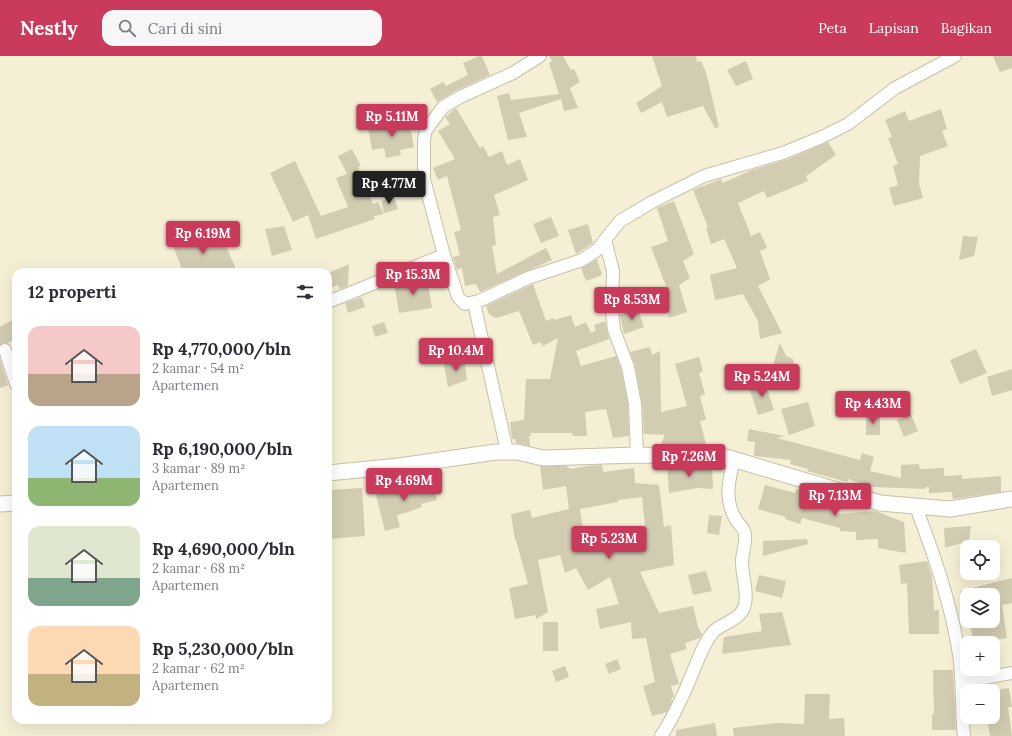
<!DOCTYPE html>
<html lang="id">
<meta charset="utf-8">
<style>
:root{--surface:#fff;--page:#f7f7f7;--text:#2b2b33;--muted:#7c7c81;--accent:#c93a5b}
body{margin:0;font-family:Lora,serif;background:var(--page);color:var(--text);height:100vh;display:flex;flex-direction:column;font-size:15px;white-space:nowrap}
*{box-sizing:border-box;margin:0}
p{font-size:13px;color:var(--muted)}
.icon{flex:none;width:22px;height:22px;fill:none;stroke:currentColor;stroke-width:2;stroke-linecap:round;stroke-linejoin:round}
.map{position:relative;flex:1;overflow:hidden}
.panel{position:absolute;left:12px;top:212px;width:320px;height:456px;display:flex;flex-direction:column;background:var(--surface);border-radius:12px;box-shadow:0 4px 16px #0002}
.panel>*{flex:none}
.buttons{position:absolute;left:960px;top:484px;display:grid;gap:8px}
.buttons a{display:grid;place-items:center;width:40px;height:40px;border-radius:8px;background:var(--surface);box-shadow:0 4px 16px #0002;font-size:20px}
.price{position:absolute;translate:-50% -34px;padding:0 9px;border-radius:4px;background:var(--accent);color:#fff;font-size:13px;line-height:26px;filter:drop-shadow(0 1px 2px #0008)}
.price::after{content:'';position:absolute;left:50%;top:24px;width:12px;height:9px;margin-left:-6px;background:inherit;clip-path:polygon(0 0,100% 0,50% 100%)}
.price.selected{background:#222;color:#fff}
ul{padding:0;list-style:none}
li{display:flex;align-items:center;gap:12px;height:100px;padding:0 16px}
li span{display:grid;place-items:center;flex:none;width:112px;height:80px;border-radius:12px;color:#555}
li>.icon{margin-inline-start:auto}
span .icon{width:48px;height:48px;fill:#fffc;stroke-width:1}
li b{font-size:17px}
h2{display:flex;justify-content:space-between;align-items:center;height:48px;padding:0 16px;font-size:17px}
header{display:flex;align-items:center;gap:24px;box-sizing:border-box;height:56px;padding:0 20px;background:var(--accent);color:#fff}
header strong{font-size:19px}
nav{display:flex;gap:22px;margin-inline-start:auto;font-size:14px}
.search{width:280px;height:36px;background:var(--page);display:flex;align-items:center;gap:10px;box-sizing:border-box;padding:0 14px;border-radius:12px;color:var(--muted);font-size:15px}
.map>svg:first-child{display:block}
.building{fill:#d1ccb2;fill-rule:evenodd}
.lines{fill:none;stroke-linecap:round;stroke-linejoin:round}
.minor-casing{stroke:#c5c0a7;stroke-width:14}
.tertiary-casing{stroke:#c5c0a7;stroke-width:17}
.minor{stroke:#fff;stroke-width:12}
.tertiary{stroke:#fff;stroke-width:15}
</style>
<header>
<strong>Nestly</strong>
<div class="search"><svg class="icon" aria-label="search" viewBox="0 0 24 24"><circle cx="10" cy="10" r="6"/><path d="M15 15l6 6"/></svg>Cari di sini</div>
<nav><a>Peta</a><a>Lapisan</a><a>Bagikan</a></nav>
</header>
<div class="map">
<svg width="1012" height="680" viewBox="0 0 1012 680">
<rect width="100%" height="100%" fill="#f5f0d5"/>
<g class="building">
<path d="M479 0H482L490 19 457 34 437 46 430 33 443 26 446 30 468 19 463 7Z"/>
<path d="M549 0H563L571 14 574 13 580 26 570 32 578 52 564 55 561 43 519 57 527 81 508 84 497 40 509 37 511 44 559 38 549 7 552 5Z"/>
<path d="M652 0H696L697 6 701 5 706 16 719 71 715 72 703 50 667 61 662 46 641 57 636 47 662 30Z"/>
<path d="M993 0H1012V12L1000 16Z"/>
<path d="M746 5 753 23 736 30 727 14Z"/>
<path d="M456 52 480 92 483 90 489 101 502 95 507 109 520 103 528 124 494 139 500 159 493 161 496 189 492 190 497 218 546 192 552 204 480 236 476 228 465 230 462 212 457 214 453 201 460 199 454 176 461 174 447 120 438 124 433 112 455 103 438 75 450 68 445 61Z"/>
<path d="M941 53 947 73 942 75 948 90 920 100 919 128 923 142 894 150 889 132 898 129 893 110 898 108 888 82 892 81 885 64 905 55 909 65Z"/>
<path d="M409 65 414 91 400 94 401 99 386 102 384 92 372 94 368 72Z"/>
<path d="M828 86 836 99 806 120 808 125 767 142 764 135 738 147 751 180 760 176 767 192 760 195 770 223 758 230 782 277 760 283 758 265 743 238 715 244 710 219 737 212 724 183 711 188 706 172 708 171 693 134 721 123 723 127 752 114 786 104Z"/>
<path d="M352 93 361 110 358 111 373 148 378 146 384 158 374 160 375 163 316 183 308 159 293 166 270 117 295 105 321 160 348 151 336 122 347 118 338 100Z"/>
<path d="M394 141 398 153 384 157 381 145Z"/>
<path d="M674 145 694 198 683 205 690 222 679 229 687 256 669 262 662 236 667 233 651 191 668 185 657 152Z"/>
<path d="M551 161 559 180 541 187 533 168Z"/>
<path d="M588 168 593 187 576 198 568 174Z"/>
<path d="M284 170 292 194 272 200 265 173Z"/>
<path d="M190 178 194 188 222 180 237 216H183L171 185Z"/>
<path d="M963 180 978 181 974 200 959 204Z"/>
<path d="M597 203 602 219 586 225 581 212Z"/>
<path d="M349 208 348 230 340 233 338 229 328 233V217Z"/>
<path d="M427 222 432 252 399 257 394 227Z"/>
<path d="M533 228 546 265 553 262 554 264 571 259 575 271 586 266 591 277 596 274 594 269 605 265 609 283 576 295 581 310 616 300 621 313 628 349 629 380 613 382 606 353 585 356 587 380H573L572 377H530L531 380H529L530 390 516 387 515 383H512L510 366 524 364 526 323H550L558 282 543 290 540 286 533 289 519 255 496 262 489 258 486 250Z"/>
<path d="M362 241 365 251 348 257 345 247Z"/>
<path d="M638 253 644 271 624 278 620 259Z"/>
<path d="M16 262V283L8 287 0 289V271Z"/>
<path d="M384 266 388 277 375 281 372 270Z"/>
<path d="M780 287 786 300 793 303 796 323 791 326 777 325 774 306Z"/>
<path d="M650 291 652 299 660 295 661 356 687 350 675 308 699 301 703 316 699 317 705 338 700 340 706 364 700 365 707 392 665 391V388H661L665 379 644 378 642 347 635 309 630 296Z"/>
<path d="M976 293 987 317 960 328 950 304Z"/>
<path d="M464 302 467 324 448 331 444 309Z"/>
<path d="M0 303 8 329 0 332Z"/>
<path d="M1012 313V334L992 340 987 321Z"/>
<path d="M765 326 774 354 758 359 749 331Z"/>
<path d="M808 346 815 370 789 379 781 353Z"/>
<path d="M880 358V379H866V359Z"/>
<path d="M911 358 918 375 904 381 897 364Z"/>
<path d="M749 373 785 380 777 382 860 404 862 397 874 401 870 415 901 422V409L919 408 920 413 944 412V420L962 419V423L1001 420V436L953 443 952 436 929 437V431H926L925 433 873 431 848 423 847 426 807 415 808 413 790 408 791 404 754 400 755 386 747 385Z"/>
<path d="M602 409 603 416 634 412 635 427 659 429 664 471 671 469 674 509 640 516 659 557 693 550 698 571 702 578 700 582 685 587 687 593 670 598 679 628 671 630 674 640 671 643 672 646 667 656 652 660 643 630 655 626 646 582 632 583 631 566 600 573 596 553 619 548 610 521 588 534 576 512 565 517 560 499 538 504 548 556 536 563V559L515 563 509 532 528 528 516 484H515L511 458 530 454 532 462 569 453 566 430 543 434 540 410H566L571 413 587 410ZM642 441 646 480 598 493V491L588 494 583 474 580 453 618 446V444Z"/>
<path d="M667 409 712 410 713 433 697 432 669 437Z"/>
<path d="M432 425 437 444 421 448 422 451 408 456 397 459 400 471 385 475 376 439Z"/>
<path d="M765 429 795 437 796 433 810 439 840 447 837 458 875 455 904 466 906 497 878 492V483L856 484V476L840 475V472L802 462 800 468 785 463 786 461 758 453Z"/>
<path d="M362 432 365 480 328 483V434Z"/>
<path d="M709 459 722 460 719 479 707 477Z"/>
<path d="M971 470 969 485 945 492 944 472Z"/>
<path d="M807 483 808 488 763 500V485Z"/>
<path d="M927 505 932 520 934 554H939V578H909L907 527 901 528 899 509Z"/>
<path d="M706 515 712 535 693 539 688 519Z"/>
<path d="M759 519 786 525 782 542 755 535Z"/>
<path d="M1012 522V547L1002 549 1007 582 974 587 970 569 993 566V539H960V535Z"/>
<path d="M782 556 791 589 722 598 724 581 762 575 759 558Z"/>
<rect x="543" y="566" width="15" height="29"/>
<path d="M617 603 621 613 609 618 605 608Z"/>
<path d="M565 610 569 621 556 626 552 615Z"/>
<path d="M933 614H953L956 674H932V658H934Z"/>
<path d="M1009 632 1012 651H1008L1012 680H990L987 662 993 661V634Z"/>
<path d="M805 638H830L829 663 844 662 845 680H734L733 672 777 667 804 668Z"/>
<path d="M715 667 717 680H676V674Z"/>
</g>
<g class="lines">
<g class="minor-casing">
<g id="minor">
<path d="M540 0 513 17 460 41 443 51 426 74 424 83V123L444 199 458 241 465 248 479 245 528 222 582 204 597 194 620 165 652 146 704 120 783 97 822 81 848 68 895 32 955 0"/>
<path d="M605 184 613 215 612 255 614 274 628 311 635 348 637 399"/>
<path d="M328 246 444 199"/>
<path d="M474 247 507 395"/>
<path d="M5 294 16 328"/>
<path d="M916 451C934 499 951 547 959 598 963 625 961 653 964 680"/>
<path d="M962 626 1012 617"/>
<path d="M661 680C674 661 683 640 692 618 698 604 704 586 714 575 724 566 742 564 745 548 748 534 742 520 742 506 742 497 746 488 745 479 745 471 738 469 735 462 724 443 729 423 734 403"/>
</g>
</g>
<g class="tertiary-casing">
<g id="tertiary">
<path d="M328 417 399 410 496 396H517L543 402 637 399 726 401 880 447 950 453 1012 443"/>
<path d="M0 448 16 447"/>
</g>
</g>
<use href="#minor" class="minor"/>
<use href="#tertiary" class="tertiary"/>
</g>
</svg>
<div class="buttons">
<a><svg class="icon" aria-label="locate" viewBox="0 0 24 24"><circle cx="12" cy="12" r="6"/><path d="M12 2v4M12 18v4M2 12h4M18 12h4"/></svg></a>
<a><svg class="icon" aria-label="layers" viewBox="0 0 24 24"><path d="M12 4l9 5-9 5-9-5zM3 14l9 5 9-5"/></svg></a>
<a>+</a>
<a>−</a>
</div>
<b class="price" style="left:392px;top:82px">Rp 5.11M</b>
<b class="price selected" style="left:389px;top:149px">Rp 4.77M</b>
<b class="price" style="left:203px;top:199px">Rp 6.19M</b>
<b class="price" style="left:413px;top:240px">Rp 15.3M</b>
<b class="price" style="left:632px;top:265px">Rp 8.53M</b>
<b class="price" style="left:456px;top:316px">Rp 10.4M</b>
<b class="price" style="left:762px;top:342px">Rp 5.24M</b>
<b class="price" style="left:873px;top:369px">Rp 4.43M</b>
<b class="price" style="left:689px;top:422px">Rp 7.26M</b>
<b class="price" style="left:404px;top:446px">Rp 4.69M</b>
<b class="price" style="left:835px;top:461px">Rp 7.13M</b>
<b class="price" style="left:609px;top:504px">Rp 5.23M</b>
<section class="panel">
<h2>12 properti<svg class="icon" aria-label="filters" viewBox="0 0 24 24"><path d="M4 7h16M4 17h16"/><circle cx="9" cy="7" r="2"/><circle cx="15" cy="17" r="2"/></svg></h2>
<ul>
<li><span style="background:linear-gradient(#f6c9c9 60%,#b9a48a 0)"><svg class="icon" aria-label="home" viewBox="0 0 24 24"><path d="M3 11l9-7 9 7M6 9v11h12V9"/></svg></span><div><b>Rp 4,770,000/bln</b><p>2 kamar · 54 m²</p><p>Apartemen</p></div></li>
<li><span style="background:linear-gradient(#bfe0f5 65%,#8fb573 0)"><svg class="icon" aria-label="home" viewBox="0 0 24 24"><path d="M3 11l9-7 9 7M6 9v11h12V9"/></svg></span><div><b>Rp 6,190,000/bln</b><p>3 kamar · 89 m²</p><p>Apartemen</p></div></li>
<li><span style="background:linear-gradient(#dfe7d0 65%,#7fa58c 0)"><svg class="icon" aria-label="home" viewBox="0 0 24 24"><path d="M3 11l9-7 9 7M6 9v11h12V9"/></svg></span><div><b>Rp 4,690,000/bln</b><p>2 kamar · 68 m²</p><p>Apartemen</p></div></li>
<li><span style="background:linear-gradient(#ffd9b3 60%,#c2b280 0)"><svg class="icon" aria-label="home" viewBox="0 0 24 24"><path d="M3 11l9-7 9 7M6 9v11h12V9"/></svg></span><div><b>Rp 5,230,000/bln</b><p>2 kamar · 62 m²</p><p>Apartemen</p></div></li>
</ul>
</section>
</div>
